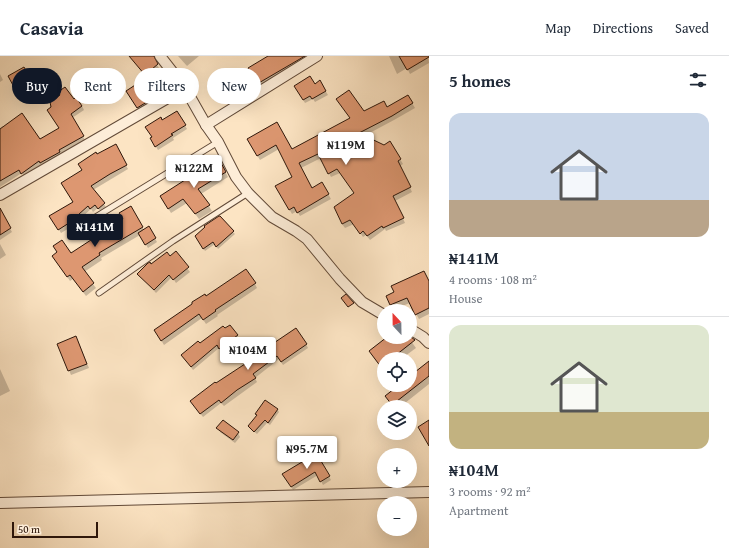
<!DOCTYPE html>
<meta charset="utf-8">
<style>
:root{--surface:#fff;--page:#f6f6f7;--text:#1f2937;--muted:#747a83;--line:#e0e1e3;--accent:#111827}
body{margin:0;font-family:"Gentium Book Plus",serif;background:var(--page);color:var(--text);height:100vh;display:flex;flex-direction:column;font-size:15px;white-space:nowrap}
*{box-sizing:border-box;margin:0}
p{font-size:13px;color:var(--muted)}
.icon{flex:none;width:22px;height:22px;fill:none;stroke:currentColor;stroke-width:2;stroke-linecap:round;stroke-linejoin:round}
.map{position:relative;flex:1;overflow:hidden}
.drawer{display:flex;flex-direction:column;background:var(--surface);width:300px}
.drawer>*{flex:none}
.top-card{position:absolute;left:12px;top:12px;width:357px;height:36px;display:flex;gap:8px}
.needle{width:26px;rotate:338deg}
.controls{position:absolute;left:377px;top:248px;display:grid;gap:8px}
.controls a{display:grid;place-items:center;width:40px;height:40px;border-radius:50%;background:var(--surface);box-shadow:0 4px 16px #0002;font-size:20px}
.scale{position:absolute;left:12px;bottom:10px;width:86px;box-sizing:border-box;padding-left:4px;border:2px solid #2f170a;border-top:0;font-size:11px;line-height:14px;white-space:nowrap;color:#2f170a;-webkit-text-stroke:3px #fdedd8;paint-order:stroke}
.price{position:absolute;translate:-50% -34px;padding:0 9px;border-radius:4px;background:#fff;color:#222;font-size:13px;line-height:26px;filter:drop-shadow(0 1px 2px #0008)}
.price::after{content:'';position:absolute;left:50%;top:24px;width:12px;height:9px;margin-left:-6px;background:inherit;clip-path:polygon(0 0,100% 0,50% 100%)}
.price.on{background:var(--accent);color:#fff}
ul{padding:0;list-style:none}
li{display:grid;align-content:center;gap:8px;height:212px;padding:0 20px}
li+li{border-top:1px solid var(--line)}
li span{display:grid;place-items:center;height:124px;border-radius:12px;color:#555}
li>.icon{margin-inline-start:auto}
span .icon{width:72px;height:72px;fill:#fffc;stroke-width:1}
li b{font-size:17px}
h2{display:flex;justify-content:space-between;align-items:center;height:48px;padding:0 20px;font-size:17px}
.tag{padding:0 14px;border-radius:18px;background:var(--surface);box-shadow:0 4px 16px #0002;font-size:14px;line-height:36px}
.tag.on{background:var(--accent);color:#fff}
header{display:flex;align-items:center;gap:24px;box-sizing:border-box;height:56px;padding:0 20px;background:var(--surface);border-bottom:1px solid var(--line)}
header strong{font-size:19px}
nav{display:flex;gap:22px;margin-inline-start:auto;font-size:14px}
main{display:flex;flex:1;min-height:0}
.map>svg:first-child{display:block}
.shadow{fill:#0003}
.building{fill:#dd9771;stroke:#2f170a}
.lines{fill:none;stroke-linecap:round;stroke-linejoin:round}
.lane-casing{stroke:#624a38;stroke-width:7}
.street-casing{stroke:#624a38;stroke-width:12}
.lane{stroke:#fdedd8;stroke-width:5}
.street{stroke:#fdedd8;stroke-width:10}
</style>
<header>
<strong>Casavia</strong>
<nav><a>Map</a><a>Directions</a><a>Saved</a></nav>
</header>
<main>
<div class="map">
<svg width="429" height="492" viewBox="0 0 429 492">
<rect width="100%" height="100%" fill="#fce4c3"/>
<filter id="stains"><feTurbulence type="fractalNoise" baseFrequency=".005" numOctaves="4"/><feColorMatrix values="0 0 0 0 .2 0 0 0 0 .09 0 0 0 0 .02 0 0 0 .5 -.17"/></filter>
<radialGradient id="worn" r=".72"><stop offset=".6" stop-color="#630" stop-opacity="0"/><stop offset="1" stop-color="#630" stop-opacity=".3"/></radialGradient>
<g class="shadow">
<path d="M130 0H155V6L159 12 148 21 162 42 140 55 129 39 148 22Z"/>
<path d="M178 0H199L187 10Z"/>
<path d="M270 0H307L297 6 299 9 260 31 249 12Z"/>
<path d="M389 0H428L429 7 410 18 407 12 397 18Z"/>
<path d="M24 12 34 30 28 34 26 31 18 36 9 21Z"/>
<path d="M0 18 3 24 0 26Z"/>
<path d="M110 20 117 31 110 35 104 24Z"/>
<path d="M320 26 328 39 315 46 313 43 305 47 295 30 314 29Z"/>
<path d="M408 40 415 52 394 64 364 80 384 90 390 86 403 108 400 110 412 136 395 145 405 167 386 175 385 173 370 184 366 179 363 181 354 168 345 172 342 168 355 138 340 117 331 121 321 102 301 112 312 133 322 127 331 143 300 160 297 155 292 158 276 130 294 121 279 93 260 104 248 84 276 68 291 94 364 56 387 53Z"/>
<path d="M74 44 82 50 84 54 72 62 85 84 60 98 61 100 43 110 42 108 24 121 22 117 0 131V72L3 70 4 72 40 84 60 72Z"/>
<path d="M177 56 187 73 173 82 174 84 158 94 151 82 162 65Z"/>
<path d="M115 90 128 113 93 134 106 151 101 156 98 152 93 156 91 153 71 171 61 177 51 160 74 146 83 114 97 100Z"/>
<path d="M220 106 228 121 201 138 212 155 199 163 187 147 171 157 161 140Z"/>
<path d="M130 151 144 174 149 171 157 186 148 192 140 179 101 202 102 204 84 216 96 232 86 240 73 223 70 225 56 204 70 199 124 163Z"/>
<path d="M3 160 12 176 0 184V161Z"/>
<path d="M233 176 235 178 218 193 215 188 205 195 196 180Z"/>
<path d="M0 188 6 199 0 203Z"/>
<path d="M176 197 190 216 176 227 172 221 156 237 139 218 170 201Z"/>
<path d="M429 226V258L419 263 410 247 394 253 391 248Z"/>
<path d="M255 228 257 232 217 259 218 260 206 268 202 262 164 289 158 279 206 241Z"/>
<path d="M237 280 239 283 222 296 219 292 193 314 185 303 199 289Z"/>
<path d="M389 281H408L416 292 401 303H384V315L370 296Z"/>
<path d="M78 285 89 312 71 319 58 288Z"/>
<path d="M306 288 308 292 283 309 279 303 255 322 257 326 224 350 221 347 203 361 193 348 216 328 252 305Z"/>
<path d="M429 307V328L400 351H394L390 346 401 329H410V322Z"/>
<path d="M0 313 10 335 0 340Z"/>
<path d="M277 353 279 356 270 369 267 367 257 378 251 373 249 370 257 360 256 358Z"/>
<path d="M218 372 238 377 240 381 235 387 220 376Z"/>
<path d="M315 396 331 424 323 429 318 419 293 434 284 418 308 403Z"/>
</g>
<g class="building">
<path d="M129 0H154L158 8 145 19Z"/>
<path d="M268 0H305L257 28 248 12Z"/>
<path d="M399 0H429V1L407 14Z"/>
<path d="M24 11 33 26 25 31 23 28 15 33 8 20Z"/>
<path d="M111 18 117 29 109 34 103 23Z"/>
<path d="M149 20 160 38 137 52 126 35Z"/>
<path d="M310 20 315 28 320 24 326 35 312 43 310 40 303 44 294 30Z"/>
<path d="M65 31 74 43 76 41 82 50 71 58 84 80 59 94 60 96 40 107 39 105 21 118 19 114 0 125V73L22 57 40 83 59 72 47 54 51 51 50 46 60 39 58 36Z"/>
<path d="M349 34 364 55 384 45 387 51 408 39 413 47 392 60 359 77 384 89 390 85 401 103 398 105 411 131 393 140 404 162 383 172 382 170 367 180 363 175 360 178 350 164 342 168 334 151 354 137 337 113 328 118 318 98 299 107 312 132 322 126 329 138 297 157 294 151 289 154 275 130 292 121 276 89 257 100 247 83 277 66 292 93 350 62 336 43Z"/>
<path d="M177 55 186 69 171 78 173 79 155 91 150 82 152 81 145 71 161 61 162 64Z"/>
<path d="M116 88 127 109 110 118 91 130 105 147 98 153 95 149 90 153 88 150 69 167 58 174 49 160 73 146 61 127 82 114 78 108 96 96 97 98Z"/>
<path d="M220 105 226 116 198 133 210 149 195 158 183 143 168 153 160 140 213 106 214 108Z"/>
<path d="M131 150 143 171 99 197 100 199 82 211 94 227 83 236 70 219 67 221 52 200 57 196 53 190 62 184 71 197 94 182 93 180 123 163 119 157Z"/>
<path d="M0 152 11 172 0 179Z"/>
<path d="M219 160H220L234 175 216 191 213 186 203 193 195 180 205 171 204 170Z"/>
<path d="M149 170 156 182 145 189 138 177Z"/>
<path d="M176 195 189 211 173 224 169 219 154 234 137 218 148 207 150 206 151 208 167 196 170 200Z"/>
<path d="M246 213 256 227 215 254 216 255 203 264 199 258 161 285 154 274 192 248V246L205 238 206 240Z"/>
<path d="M424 215 429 225V252L415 259 407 242 390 249 386 240 394 236 391 230Z"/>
<path d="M346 238 354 247 348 251 341 242Z"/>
<path d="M230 269 238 279 219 293 217 289 191 311 181 299 198 285 200 287 223 270 225 272Z"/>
<path d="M296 272 307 288 281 306 277 300 253 318 256 322 237 334 221 347 219 344 200 358 190 345 215 326 216 327 251 304 250 303 262 294V295Z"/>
<path d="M76 280 87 308 68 315 57 288Z"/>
<path d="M387 281H411L415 284 391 303H384V315L369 295Z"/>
<path d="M429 305V320L392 349 385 340 399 329H410V320Z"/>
<path d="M265 344 278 353 268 367 265 364 254 376 248 370 257 359 255 358Z"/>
<path d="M223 364 239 376 233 384 216 372Z"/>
<path d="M429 364V390L418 371Z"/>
<path d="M315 395 330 420 320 426 315 416 291 431 282 418 307 403 306 400Z"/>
</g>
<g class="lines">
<g class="lane-casing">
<g id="lane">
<path d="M86 167 218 86"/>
<path d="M99 237 173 185 248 137"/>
</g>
</g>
<g class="street-casing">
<g id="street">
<path d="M160 0 185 32 206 69 218 86 236 121 248 137 272 161 296 175 307 183 340 223 362 246 384 259"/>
<path d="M206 69 317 0"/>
<path d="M0 139 185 32"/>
<path d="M410 273 423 281 429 287"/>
<path d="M0 447 429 436"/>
</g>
</g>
<use href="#lane" class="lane"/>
<use href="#street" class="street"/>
</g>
<rect width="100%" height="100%" filter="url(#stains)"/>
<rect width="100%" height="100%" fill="url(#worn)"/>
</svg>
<div class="controls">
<a><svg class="needle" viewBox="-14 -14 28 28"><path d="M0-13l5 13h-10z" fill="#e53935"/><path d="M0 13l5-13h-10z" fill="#747a83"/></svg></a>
<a><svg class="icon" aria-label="locate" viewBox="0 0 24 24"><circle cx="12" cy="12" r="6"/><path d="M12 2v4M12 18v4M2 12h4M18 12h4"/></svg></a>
<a><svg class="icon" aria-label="layers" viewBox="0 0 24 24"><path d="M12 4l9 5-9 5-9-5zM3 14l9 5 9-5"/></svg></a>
<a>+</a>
<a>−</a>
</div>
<div class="scale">50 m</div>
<b class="price" style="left:346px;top:110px">₦119M</b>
<b class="price" style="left:194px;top:133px">₦122M</b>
<b class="price on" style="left:95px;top:192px">₦141M</b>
<b class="price" style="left:248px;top:315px">₦104M</b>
<b class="price" style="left:307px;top:414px">₦95.7M</b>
<div class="top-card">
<a class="tag on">Buy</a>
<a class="tag">Rent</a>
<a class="tag">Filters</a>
<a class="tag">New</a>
</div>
</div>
<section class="drawer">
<h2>5 homes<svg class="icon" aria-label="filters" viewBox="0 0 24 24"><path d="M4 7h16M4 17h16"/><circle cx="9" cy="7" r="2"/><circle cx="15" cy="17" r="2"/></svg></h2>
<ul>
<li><span style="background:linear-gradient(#c9d6e8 70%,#b9a48a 0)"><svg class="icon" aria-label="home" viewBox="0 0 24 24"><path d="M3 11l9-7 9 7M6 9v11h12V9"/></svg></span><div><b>₦141M</b><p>4 rooms · 108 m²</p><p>House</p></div></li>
<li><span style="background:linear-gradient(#dfe7d0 70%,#c2b280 0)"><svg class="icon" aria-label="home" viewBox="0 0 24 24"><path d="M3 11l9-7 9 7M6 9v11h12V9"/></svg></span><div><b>₦104M</b><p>3 rooms · 92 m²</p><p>Apartment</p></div></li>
</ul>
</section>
</main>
